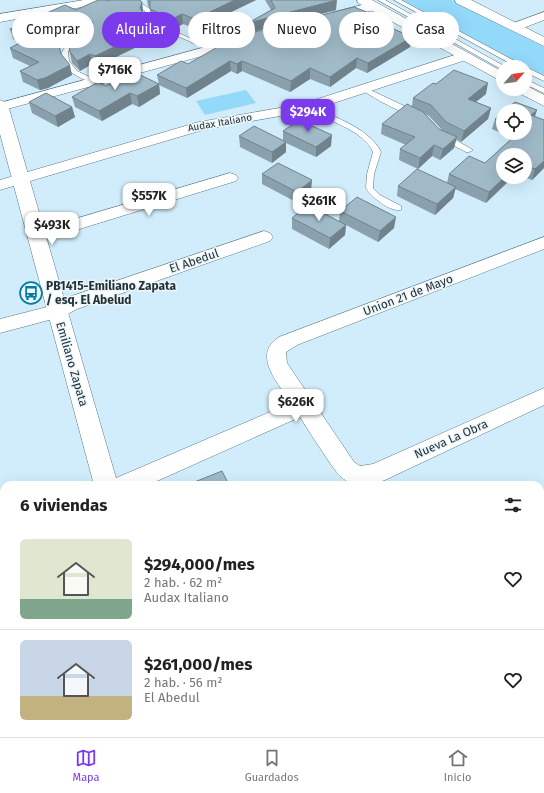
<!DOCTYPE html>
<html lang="es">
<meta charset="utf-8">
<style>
:root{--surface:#fff;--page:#f6f6f6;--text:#222;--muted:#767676;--line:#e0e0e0;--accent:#7c3aed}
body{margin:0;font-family:"Fira Sans",sans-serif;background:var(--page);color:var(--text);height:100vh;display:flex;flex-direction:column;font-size:15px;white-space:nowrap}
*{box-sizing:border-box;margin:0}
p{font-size:13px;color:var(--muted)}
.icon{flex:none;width:22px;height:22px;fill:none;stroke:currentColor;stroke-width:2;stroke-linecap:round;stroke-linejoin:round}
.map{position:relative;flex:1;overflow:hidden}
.sheet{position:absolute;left:0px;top:481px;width:544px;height:256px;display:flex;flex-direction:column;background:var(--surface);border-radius:12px 12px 0 0;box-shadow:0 4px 16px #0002}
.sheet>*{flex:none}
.hud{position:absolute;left:12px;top:12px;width:520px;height:36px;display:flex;gap:8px}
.needle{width:26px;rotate:62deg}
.tools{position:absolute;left:496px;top:60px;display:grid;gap:8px}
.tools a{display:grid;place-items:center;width:36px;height:36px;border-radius:50%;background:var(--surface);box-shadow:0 4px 16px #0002;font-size:20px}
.price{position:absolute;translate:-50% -34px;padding:0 9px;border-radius:8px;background:#fff;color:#222;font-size:13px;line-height:26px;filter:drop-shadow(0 1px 2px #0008)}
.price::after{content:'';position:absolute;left:50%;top:24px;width:12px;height:9px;margin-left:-6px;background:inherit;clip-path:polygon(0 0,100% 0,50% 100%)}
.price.selected{background:var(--accent);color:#fff}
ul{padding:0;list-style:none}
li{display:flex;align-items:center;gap:12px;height:100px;padding:0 20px}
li+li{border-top:1px solid var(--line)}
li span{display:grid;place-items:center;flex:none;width:112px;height:80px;border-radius:6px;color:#555}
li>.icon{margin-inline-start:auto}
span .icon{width:48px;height:48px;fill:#fffc;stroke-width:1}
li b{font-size:17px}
h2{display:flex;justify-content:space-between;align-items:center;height:48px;padding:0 20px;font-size:17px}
.pill{padding:0 14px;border-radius:18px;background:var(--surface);box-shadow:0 4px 16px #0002;font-size:14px;line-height:36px}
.pill.selected{background:var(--accent);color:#fff}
.tab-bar{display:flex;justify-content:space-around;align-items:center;height:56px;border-top:1px solid var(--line);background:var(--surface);font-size:11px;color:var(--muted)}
.tab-bar a{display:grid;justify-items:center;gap:2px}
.tab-bar .selected{color:var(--accent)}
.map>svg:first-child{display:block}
.green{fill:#93d9fa}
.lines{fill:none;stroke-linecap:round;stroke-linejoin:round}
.service-casing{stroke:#5c7682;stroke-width:1}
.minor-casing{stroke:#5c7682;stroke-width:1}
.tertiary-casing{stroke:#5c7682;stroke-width:1}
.primary-casing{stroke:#5c7682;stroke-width:1}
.service{fill:#fff;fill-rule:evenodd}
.minor{fill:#fff;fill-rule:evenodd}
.tertiary{fill:#fff;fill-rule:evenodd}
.primary{fill:#fff;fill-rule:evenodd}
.wall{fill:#8aa0ac;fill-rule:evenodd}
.shaded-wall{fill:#70828c}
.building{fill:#a0bac8;stroke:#70828c}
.labels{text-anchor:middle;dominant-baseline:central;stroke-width:3;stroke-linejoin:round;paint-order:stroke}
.far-street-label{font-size:10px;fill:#273237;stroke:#ecf7fc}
.street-label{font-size:12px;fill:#273237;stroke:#ecf7fc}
.poi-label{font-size:12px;font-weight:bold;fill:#273237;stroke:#ecf7fc;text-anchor:start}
</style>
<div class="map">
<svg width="544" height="737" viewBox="0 0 544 737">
<rect width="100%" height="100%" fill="#d1edfb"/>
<g class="green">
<path d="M400 0H452L544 47V77Z"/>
<path d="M246 90 256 103 205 115 196 101Z"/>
</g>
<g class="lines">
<g class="service-casing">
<g id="service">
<path d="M378 0H385L506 67H503V70L501 69Z"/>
<path d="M394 0H401L524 66 544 76V81L525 72V67H517Z"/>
<path d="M137 3H141L150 9V20L214 49 209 50 146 22 143 18 145 11 137 5Z"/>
<path d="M78 38 83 39 70 48 68 52 69 61 77 71 96 80V82C91 83 86 80 81 78 59 68 53 49 78 38Z"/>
<path d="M525 79 544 88V93L525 84Z"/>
<path d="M364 87 415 111 416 113C408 119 371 96 362 90V88Z"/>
<path d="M304 106C327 112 371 129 381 152L374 174 373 188 380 195 401 206V210C390 212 371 197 366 188L367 174 373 152C364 130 323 118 302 109V107Z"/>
<path d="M441 135H447L473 150 469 152H466L441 139Z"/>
</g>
</g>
<g class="minor-casing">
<g id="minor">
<path d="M84 0H110L104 3 0 22V14Z"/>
<path d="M374 2 380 6 378 9 335 20 329 16 331 13Z"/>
<path d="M544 12V20L515 31 509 27 511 24Z"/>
<path d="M246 36 252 40 250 43 0 111V103Z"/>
<path d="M464 52 469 53 470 56 469 59 309 111 206 129 0 190V180L199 122 302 104Z"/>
<path d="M230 173 236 175 238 178 236 181 37 242 31 240 28 236 31 232Z"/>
<path d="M264 231 270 233 273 237 270 241 77 309 64 316 0 333V319L51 306 63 299Z"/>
<path d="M544 237V249L297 345 286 352 287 363 354 462 360 466 373 464 544 388V405L385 480C351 492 342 482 324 454 316 442 308 430 300 417L148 485H113L116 478 291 403C279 384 251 355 279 337Z"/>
<path d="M4 510V532L0 534V512Z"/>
<path d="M544 595V621L540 623V597Z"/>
<path d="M4 688V716L0 718V690Z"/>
<path d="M309 733H343L341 737H308Z"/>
</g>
</g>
<g class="tertiary-casing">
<g id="tertiary">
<path d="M0 100 5 102 8 105 118 485H94L0 134Z"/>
<path d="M159 733H191L192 737H160Z"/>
</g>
</g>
<g class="primary-casing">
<g id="primary">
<path d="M357 0H372L503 72V82L358 3Z"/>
<path d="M455 0H471L544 37V46L456 3Z"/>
<path d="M525 85 544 95V106L517 92 514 89H525Z"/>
</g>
</g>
<use href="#service" class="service"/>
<use href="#minor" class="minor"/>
<use href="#tertiary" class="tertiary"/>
<use href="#primary" class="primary"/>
</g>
<g class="wall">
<path d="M147 0H256L196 29 183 24 173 29 165 25 166 33 97 66 92 64 80 71 72 63 68 43 63 45 59 43 61 54 72 75 48 88 40 90 23 82 20 71 30 66 13 58 10 48 20 43 13 39 10 29 108 1 142 2 143 13 151 16 150 8 148 6Z"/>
<path d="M265 0H336V10L248 33V23L271 10Z"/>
<path d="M372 20 412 37 410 47 367 73 356 68 330 87 310 79 290 92 242 71 237 74 231 71 187 98 159 85 160 94 139 107 132 104 102 121 75 107 72 97 106 86 159 84 157 75 188 64Z"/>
<path d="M436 84 486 94 475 102 491 108 488 119 461 142 456 139 454 148 440 160 432 156 418 169 399 160 400 149 406 145 381 134 382 124 412 106 413 98ZM425 114 429 116 442 130 439 129Z"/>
<path d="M29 102 72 107 75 117 58 127 32 113Z"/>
<path d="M537 110 535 116 544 168 532 180 524 177H525V155L486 203 455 189 453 198 435 215 397 196 398 186 447 183 449 174 485 163 512 138 492 129 495 119 503 112V133H525Z"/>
<path d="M283 131 331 146 316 157 286 143V152L272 163 240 147 239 136 283 140Z"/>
<path d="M262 174 311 191 296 202 262 184Z"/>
<path d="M340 211 394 228 378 242 346 225 345 235 329 249 292 229V218L339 221Z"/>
</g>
<g class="shaded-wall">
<path d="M235 0H256L196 29 195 19Z"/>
<path d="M337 0 336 10 248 33V23Z"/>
<path d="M142 2 143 12 142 18 140 8Z"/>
<path d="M182 14 183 24 173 29 172 19Z"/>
<path d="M372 14 371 24 366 17Z"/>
<path d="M86 21 88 31 63 45 61 35Z"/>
<path d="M165 23 166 33 97 66 95 56Z"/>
<path d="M37 29 39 39 22 44 19 33Z"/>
<path d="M412 37 410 47 367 73 368 63Z"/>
<path d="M90 54 92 64 80 71 77 61Z"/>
<path d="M357 58 356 68 330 87V77Z"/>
<path d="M230 61 231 71 187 98 186 88Z"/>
<path d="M242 61V71L237 74V64Z"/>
<path d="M70 65 72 75 48 88 40 90 37 80Z"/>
<path d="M310 68V79L290 92 291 81Z"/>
<path d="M488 83 486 94 466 110 468 99Z"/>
<path d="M159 84 160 94 139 107 137 96Z"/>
<path d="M130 93 132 104 102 121 99 111Z"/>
<path d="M72 107 75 117 58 127 55 116Z"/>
<path d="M491 108 488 119 461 142 464 131Z"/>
<path d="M537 110 533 121 531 115Z"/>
<path d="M332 135 331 146 316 157V147Z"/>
<path d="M457 137 454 148 440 160 443 149Z"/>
<path d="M286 142V152L272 163V152Z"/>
<path d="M434 145 432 156 418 169 420 158Z"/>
<path d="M544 161V168L532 180 535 169Z"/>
<path d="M505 177H513L486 203 489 192Z"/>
<path d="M312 180 311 191 296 202 297 192Z"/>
<path d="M456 187 453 198 435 215 437 204Z"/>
<path d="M396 217 394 228 378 242 380 231Z"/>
<path d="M346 225 345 235 329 249 330 238Z"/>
</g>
<g class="building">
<path d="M98 0H105L108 1 110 0H140L142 2 140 8 143 13 165 23 95 56 90 54 77 61 70 52 68 42 69 37 93 24 92 21H86L61 35 50 31 37 29 19 33 10 29 65 5 76 10Z"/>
<path d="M150 0H235L195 19 182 14 172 19 150 9Z"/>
<path d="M271 0H337L248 23 275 8Z"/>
<path d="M354 7 372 14 366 17 412 37 368 63 357 58 330 77 310 68 291 81 242 61 237 64 230 61 186 88 157 75 181 61 188 64 235 37Z"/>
<path d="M38 36 47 37 58 42 61 54 70 65 45 78 37 80 20 71 39 62 10 48 29 38Z"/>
<path d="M454 70 488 83 468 99 491 108 464 131 446 122 431 105 413 98 433 83 436 84Z"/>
<path d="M132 71 159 84 137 96 130 93 99 111 72 97 98 82 106 86Z"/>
<path d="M46 93 72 107 55 116 29 102Z"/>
<path d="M515 102 537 110 531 115 544 120V161L535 169 525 165V155H503V177H505L489 192 449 174 469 156 485 163 518 133H525V111H504Z"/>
<path d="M407 104 423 112 439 129 457 137 443 149 434 145 420 158 400 149 415 137 382 124Z"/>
<path d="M503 112V122L495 119Z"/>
<path d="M299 120 332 135 316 147 283 131Z"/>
<path d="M254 126 286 142 272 152 239 136Z"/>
<path d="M278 163 312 180 297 192 262 174Z"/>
<path d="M417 169 456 187 437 204 398 186Z"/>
<path d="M357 197 396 217 380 231 340 211Z"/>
<path d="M308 205 346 225 330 238 292 218Z"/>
<path d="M222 471 229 485H187Z"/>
<path d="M209 733H263L265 737H210Z"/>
</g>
<defs>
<g id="bus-ring" transform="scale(1.15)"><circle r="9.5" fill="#ecf7fc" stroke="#017ca3" stroke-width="1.5"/><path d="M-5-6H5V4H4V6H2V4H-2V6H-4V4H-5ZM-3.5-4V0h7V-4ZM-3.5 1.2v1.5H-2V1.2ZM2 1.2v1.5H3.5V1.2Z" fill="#017ca3"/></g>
</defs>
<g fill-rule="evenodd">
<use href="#bus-ring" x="31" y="293"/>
</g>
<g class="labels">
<g class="far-street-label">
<text transform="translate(220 123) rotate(-10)">Audax Italiano</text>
</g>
<g class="street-label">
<text transform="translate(194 261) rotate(-19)">El Abedul</text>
<text transform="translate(408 295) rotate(-21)">Union 21 de Mayo</text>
<text transform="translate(72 364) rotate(74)">Emiliano Zapata</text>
<text transform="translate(451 439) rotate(-24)">Nueva La Obra</text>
</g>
<g class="poi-label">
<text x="46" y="286">PB1415-Emiliano Zapata<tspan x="46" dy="14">/ esq. El Abelud</tspan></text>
</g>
</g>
</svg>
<div class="tools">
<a><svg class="needle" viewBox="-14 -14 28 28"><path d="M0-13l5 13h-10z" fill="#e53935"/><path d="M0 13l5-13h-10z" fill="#767676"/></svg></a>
<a><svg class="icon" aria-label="locate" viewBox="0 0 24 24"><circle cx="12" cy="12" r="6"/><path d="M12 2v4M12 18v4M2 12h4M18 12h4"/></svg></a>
<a><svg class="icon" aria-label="layers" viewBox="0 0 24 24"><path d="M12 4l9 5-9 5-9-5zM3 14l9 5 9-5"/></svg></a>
</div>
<b class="price" style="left:115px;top:91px">$716K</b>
<b class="price selected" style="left:308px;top:133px">$294K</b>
<b class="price" style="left:149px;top:217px">$557K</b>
<b class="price" style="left:319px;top:222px">$261K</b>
<b class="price" style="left:52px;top:246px">$493K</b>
<b class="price" style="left:296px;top:423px">$626K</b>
<div class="hud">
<a class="pill">Comprar</a>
<a class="pill selected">Alquilar</a>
<a class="pill">Filtros</a>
<a class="pill">Nuevo</a>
<a class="pill">Piso</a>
<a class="pill">Casa</a>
</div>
<section class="sheet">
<h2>6 viviendas<svg class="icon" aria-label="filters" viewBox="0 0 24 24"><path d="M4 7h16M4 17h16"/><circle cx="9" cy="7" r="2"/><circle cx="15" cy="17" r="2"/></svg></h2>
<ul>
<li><span style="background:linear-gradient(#dfe7d0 75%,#7fa58c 0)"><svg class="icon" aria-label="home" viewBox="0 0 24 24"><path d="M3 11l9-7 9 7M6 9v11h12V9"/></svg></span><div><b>$294,000/mes</b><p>2 hab. · 62 m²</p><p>Audax Italiano</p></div><svg class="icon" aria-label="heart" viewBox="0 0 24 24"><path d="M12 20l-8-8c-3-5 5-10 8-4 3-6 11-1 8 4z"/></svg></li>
<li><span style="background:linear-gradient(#c9d6e8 70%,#c2b280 0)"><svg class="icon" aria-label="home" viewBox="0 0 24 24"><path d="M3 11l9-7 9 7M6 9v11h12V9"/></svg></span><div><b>$261,000/mes</b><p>2 hab. · 56 m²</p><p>El Abedul</p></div><svg class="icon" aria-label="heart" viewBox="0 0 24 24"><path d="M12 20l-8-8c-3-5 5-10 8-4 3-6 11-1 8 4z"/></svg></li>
</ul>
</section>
</div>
<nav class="tab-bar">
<a class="selected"><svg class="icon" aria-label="map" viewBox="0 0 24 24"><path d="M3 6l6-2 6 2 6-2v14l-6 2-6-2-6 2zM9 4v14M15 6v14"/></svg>Mapa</a>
<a><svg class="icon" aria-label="saved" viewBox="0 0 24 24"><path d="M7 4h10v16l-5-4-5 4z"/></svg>Guardados</a>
<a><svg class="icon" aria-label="home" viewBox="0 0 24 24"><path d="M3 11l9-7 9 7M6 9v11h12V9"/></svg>Inicio</a>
</nav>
